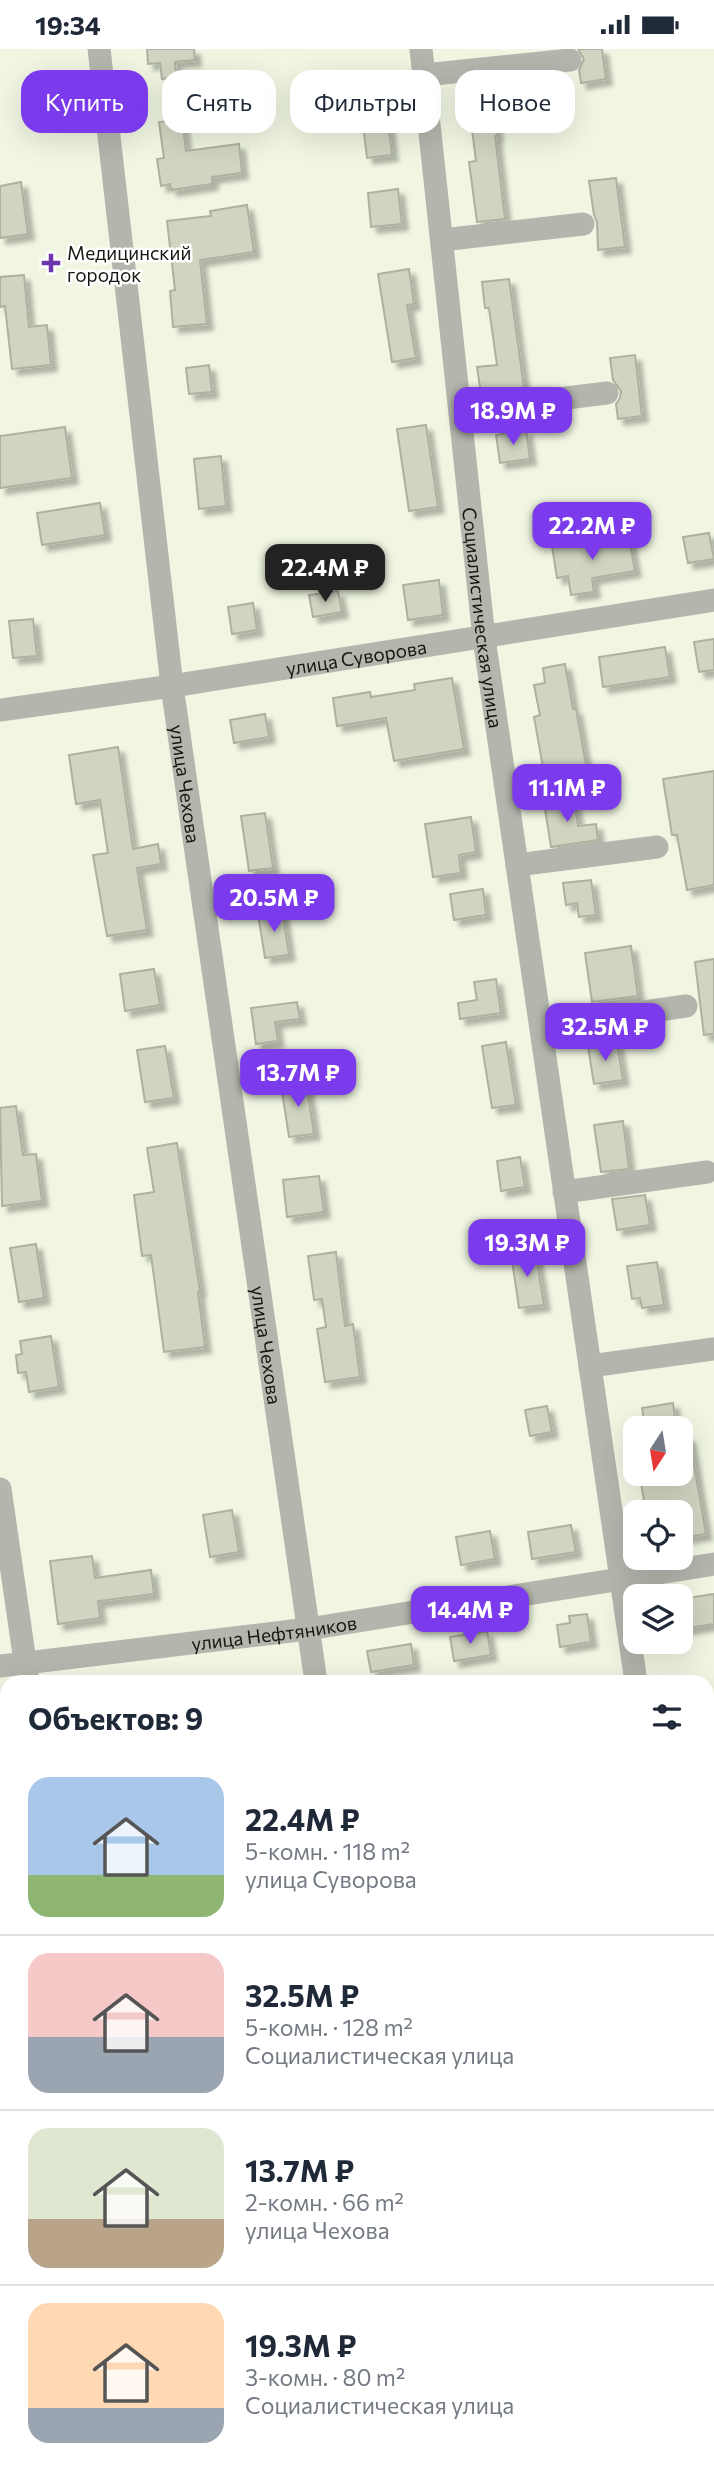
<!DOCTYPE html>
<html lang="ru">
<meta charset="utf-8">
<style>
:root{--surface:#fff;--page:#f2f2f3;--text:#1f2937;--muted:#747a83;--line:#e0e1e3;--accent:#7c3aed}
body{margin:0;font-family:Commissioner,sans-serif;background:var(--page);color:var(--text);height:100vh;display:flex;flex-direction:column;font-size:26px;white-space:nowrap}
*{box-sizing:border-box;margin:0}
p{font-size:23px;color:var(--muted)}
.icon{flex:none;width:38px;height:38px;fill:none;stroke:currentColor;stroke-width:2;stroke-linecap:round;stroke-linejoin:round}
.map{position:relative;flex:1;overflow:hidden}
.drawer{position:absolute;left:0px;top:1626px;width:714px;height:800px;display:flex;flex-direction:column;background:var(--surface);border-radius:21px 21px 0 0;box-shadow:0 7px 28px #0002}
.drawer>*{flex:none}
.hud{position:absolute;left:21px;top:21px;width:672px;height:63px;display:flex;gap:14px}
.needle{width:46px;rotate:192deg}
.tools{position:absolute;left:623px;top:1367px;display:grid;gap:14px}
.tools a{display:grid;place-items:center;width:70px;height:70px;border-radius:14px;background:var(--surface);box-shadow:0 7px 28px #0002;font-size:35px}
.price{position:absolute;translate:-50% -60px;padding:0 16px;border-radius:14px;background:var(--accent);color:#fff;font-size:23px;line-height:46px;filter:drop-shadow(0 2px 4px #0008)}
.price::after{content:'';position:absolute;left:50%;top:42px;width:21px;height:16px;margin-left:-10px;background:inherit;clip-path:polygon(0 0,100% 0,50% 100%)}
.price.current{background:#222;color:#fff}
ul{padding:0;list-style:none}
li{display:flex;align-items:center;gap:21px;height:175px;padding:0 28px}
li+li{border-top:2px solid var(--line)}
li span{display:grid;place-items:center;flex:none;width:196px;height:140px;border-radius:21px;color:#555}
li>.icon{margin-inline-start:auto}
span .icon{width:84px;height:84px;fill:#fffc;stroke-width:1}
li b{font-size:30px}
h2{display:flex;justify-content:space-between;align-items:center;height:84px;padding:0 28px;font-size:30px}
.pill{padding:0 24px;border-radius:21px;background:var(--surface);box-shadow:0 7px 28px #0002;font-size:24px;line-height:63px}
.pill.current{background:var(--accent);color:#fff}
.status{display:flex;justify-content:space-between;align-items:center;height:49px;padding:0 35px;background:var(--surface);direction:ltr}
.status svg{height:19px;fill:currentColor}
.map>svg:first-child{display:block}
.building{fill:#d0d5c2;stroke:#adb2a0;stroke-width:2;filter:url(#shadow)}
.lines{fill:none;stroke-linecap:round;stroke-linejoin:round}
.minor{stroke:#b3b6ad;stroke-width:23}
.poi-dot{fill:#6c36ac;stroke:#fff;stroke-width:2.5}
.labels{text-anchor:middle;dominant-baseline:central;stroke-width:5;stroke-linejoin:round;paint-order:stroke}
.poi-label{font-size:19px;fill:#161811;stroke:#fff;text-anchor:start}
.street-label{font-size:19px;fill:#161811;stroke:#fff}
</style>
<div class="status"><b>19:34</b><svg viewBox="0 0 49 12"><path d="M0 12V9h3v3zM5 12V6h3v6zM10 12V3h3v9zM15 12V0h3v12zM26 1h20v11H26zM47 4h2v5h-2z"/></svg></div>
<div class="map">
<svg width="714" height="2424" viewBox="0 0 714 2424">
<defs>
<filter id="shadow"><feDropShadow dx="6" dy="6" stdDeviation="2" flood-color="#0004"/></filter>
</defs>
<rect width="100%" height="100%" fill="#f0f6e2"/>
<g class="building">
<path d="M147 0H194L195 11 175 13 176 28 162 30 160 14 148 15Z"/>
<path d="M578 0H602L606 30 581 34 579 21 584 10Z"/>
<path d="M383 31 392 106 367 109 358 34Z"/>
<path d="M494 54 497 87H495L505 170 477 173 469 113 476 112 469 57Z"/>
<path d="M182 70 186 102 239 95 242 124 212 128V135L171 141 170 135 161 137 157 110 164 109 159 73Z"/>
<path d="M616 129 625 198 598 201 597 173 594 166 589 132Z"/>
<path d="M21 133 28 185 0 189V137Z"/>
<path d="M398 140 402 175 371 178 368 144Z"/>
<path d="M247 156 254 203 200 211 207 275 173 278 170 242 175 241 167 172 211 167 210 162Z"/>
<path d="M409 220 414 255 407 256 416 309 392 313 378 225Z"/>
<path d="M24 226 29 278 47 276 51 316 12 320 5 257 0 258V228Z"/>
<path d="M509 230 524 339 481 345 477 318 497 316 489 259H485L482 233Z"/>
<path d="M635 306 642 367 618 370 616 355 620 349 621 342 613 331 610 309Z"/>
<path d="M209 316 212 343 189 345 186 319Z"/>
<path d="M426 376 438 458 409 462 397 380Z"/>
<path d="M65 378 72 429 0 439V387Z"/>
<path d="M526 381 530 410 500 414 496 386Z"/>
<path d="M221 407 226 457 199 460 194 410Z"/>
<path d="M100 454 105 486 42 496 37 464Z"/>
<path d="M709 484 714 510 688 514 683 488Z"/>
<path d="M629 489 635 522 592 529 594 543 571 546 568 527 557 529 552 497 586 492 587 496Z"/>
<path d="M439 531 443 566 408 571 403 536Z"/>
<path d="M338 542 342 563 313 568 309 546Z"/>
<path d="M253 554 257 581 232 585 228 558Z"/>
<path d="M33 570 37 607 13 609 9 572Z"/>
<path d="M714 590V621L699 623 694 593Z"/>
<path d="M665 598 670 628 603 638 599 608Z"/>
<path d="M565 615 573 660H576L586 716 544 724 534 668 540 666 534 636 545 634 543 619Z"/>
<path d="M452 629 464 700 394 712 386 669 337 677 333 649 370 643 371 648 415 641 414 635Z"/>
<path d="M265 665 269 688 234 694 230 671Z"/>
<path d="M118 698 133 800 158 795 161 815 137 819 147 881 107 887 93 806 108 804 100 751 76 755 69 706Z"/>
<path d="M714 722V836L687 841 677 786H672L663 730Z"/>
<path d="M574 749 578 777 596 775 598 791 551 798 544 754Z"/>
<path d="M265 764 273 819 249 822 241 767Z"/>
<path d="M471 768 476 803 459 806 461 824 433 828 425 775Z"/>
<path d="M591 831 596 866 579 868 577 854 566 856 563 834Z"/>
<path d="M483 840 486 866 454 871 450 845Z"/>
<path d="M282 861 289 906 265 909 258 865Z"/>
<path d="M631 897 638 947 592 953 585 904Z"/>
<path d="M714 910V985L704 986 695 913Z"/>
<path d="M154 920 160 956 125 962 120 925Z"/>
<path d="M496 930 501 964 460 970 458 954 477 951 474 933Z"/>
<path d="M297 953 300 970 275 973 278 992 256 995 251 959Z"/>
<path d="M506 993 516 1056 492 1059 482 997Z"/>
<path d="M617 994 623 1031 594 1035 588 998Z"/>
<path d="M165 997 174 1049 145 1053 137 1001Z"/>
<path d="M306 1032 314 1085 289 1088 281 1036Z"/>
<path d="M16 1057 23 1106 36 1105 42 1152 2 1157 0 1059Z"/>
<path d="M623 1072 629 1120 601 1123 594 1076Z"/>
<path d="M177 1094 200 1242 198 1243 205 1298 164 1303 151 1206 142 1207 134 1146 154 1143 147 1099Z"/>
<path d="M520 1108 525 1138 501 1142 497 1112Z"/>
<path d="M319 1127 324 1163 287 1168 283 1131Z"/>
<path d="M645 1146 650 1176 617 1181 612 1150Z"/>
<path d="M36 1195 44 1249 19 1253 10 1199Z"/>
<path d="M535 1201 544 1256 519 1259 511 1205Z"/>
<path d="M336 1203 345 1277 353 1275 360 1328 325 1333 317 1280 326 1278 322 1250 314 1251 308 1207Z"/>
<path d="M657 1213 664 1256 642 1259 640 1249 632 1250 627 1217Z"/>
<path d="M51 1287 59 1338 29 1343 26 1323 18 1324 16 1306 22 1305 20 1292Z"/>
<path d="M673 1354 676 1379H645L642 1359Z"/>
<path d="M547 1357 552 1383 530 1387 525 1361Z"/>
<path d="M689 1387 706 1485 681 1489V1463H646L640 1429 656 1424H681V1388Z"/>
<path d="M232 1461 239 1503 210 1508 203 1466Z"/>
<path d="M571 1476 576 1503 532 1510 528 1483Z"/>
<path d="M490 1482 495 1510 461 1516 456 1488Z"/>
<path d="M92 1507 95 1529 151 1521 154 1545 98 1552 100 1569 58 1575 50 1512Z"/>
<path d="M714 1545V1575L681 1580V1550Z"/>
<path d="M587 1565 591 1593 560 1598 557 1576 570 1574 569 1567Z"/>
<path d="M487 1582 491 1606 454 1612 450 1588Z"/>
<path d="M411 1595 414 1616 371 1623 367 1602Z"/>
</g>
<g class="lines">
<g class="minor">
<path id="s1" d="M99 0 172 637 316 1633"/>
<path id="s2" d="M421 0 484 589 636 1633"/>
<path d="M424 26 570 11"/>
<path d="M442 191 583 175"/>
<path d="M460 362 607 344"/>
<path id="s3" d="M0 661 172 637 714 551"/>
<path d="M517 816 657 798"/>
<path d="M541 978 686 957"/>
<path d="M564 1143 707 1123"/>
<path d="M590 1317 714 1300"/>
<path d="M0 1440 28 1633"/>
<path id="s4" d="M0 1617 308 1580 714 1515"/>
<path d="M707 1726 714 1725"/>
<path d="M707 1891 714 1890"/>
<path d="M707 2050 714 2049"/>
<path d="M707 2122 714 2170"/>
<path d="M707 2279 714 2278"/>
<path d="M0 2378 7 2377"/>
<path d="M148 2418 149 2424"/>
<path d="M436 2418 438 2424"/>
</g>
</g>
<path class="poi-dot" d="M47.5 203.5h7v7h7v7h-7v7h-7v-7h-7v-7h7z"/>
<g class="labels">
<g class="poi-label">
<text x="67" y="203">Медицинский<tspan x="67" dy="22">городок</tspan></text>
</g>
<g class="street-label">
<text stroke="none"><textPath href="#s2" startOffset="572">Социалистическая улица</textPath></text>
<text stroke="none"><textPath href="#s3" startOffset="360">улица Суворова</textPath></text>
<text stroke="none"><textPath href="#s1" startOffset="740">улица Чехова</textPath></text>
<text stroke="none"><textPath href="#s1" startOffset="1307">улица Чехова</textPath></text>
<text stroke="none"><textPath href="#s4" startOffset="276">улица Нефтяников</textPath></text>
</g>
</g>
</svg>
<div class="tools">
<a><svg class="needle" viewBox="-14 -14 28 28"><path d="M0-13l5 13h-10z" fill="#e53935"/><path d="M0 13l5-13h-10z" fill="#747a83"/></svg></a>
<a><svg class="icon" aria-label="locate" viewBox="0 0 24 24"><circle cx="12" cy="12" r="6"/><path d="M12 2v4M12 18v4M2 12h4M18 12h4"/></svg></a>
<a><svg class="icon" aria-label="layers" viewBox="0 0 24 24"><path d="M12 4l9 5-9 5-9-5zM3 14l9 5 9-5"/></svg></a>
</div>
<b class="price" style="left:513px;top:398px">18.9M ₽</b>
<b class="price" style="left:592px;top:513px">22.2M ₽</b>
<b class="price current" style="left:325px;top:555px">22.4M ₽</b>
<b class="price" style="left:567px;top:775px">11.1M ₽</b>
<b class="price" style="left:274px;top:885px">20.5M ₽</b>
<b class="price" style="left:605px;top:1014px">32.5M ₽</b>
<b class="price" style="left:298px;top:1060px">13.7M ₽</b>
<b class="price" style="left:527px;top:1230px">19.3M ₽</b>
<b class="price" style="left:470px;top:1597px">14.4M ₽</b>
<div class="hud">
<a class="pill current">Купить</a>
<a class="pill">Снять</a>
<a class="pill">Фильтры</a>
<a class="pill">Новое</a>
</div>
<section class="drawer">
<h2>Объектов: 9<svg class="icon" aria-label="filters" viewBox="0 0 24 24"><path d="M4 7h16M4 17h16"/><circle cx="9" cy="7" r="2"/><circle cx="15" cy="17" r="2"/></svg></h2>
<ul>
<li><span style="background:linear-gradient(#a9c7e8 70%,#8fb573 0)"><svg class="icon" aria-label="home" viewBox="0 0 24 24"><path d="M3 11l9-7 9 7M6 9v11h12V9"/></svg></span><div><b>22.4M ₽</b><p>5-комн. · 118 m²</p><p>улица Суворова</p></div></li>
<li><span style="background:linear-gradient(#f6c9c9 60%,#9aa5b1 0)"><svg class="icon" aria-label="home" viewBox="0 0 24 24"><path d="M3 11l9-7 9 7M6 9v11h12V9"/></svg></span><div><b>32.5M ₽</b><p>5-комн. · 128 m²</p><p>Социалистическая улица</p></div></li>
<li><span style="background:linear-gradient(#dfe7d0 65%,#b9a48a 0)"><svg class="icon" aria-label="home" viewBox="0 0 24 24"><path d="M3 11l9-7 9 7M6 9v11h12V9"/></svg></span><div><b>13.7M ₽</b><p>2-комн. · 66 m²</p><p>улица Чехова</p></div></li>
<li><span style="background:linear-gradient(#ffd9b3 75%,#9aa5b1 0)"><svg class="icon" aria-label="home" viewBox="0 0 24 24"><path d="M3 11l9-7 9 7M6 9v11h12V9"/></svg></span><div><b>19.3M ₽</b><p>3-комн. · 80 m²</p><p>Социалистическая улица</p></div></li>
</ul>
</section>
</div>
